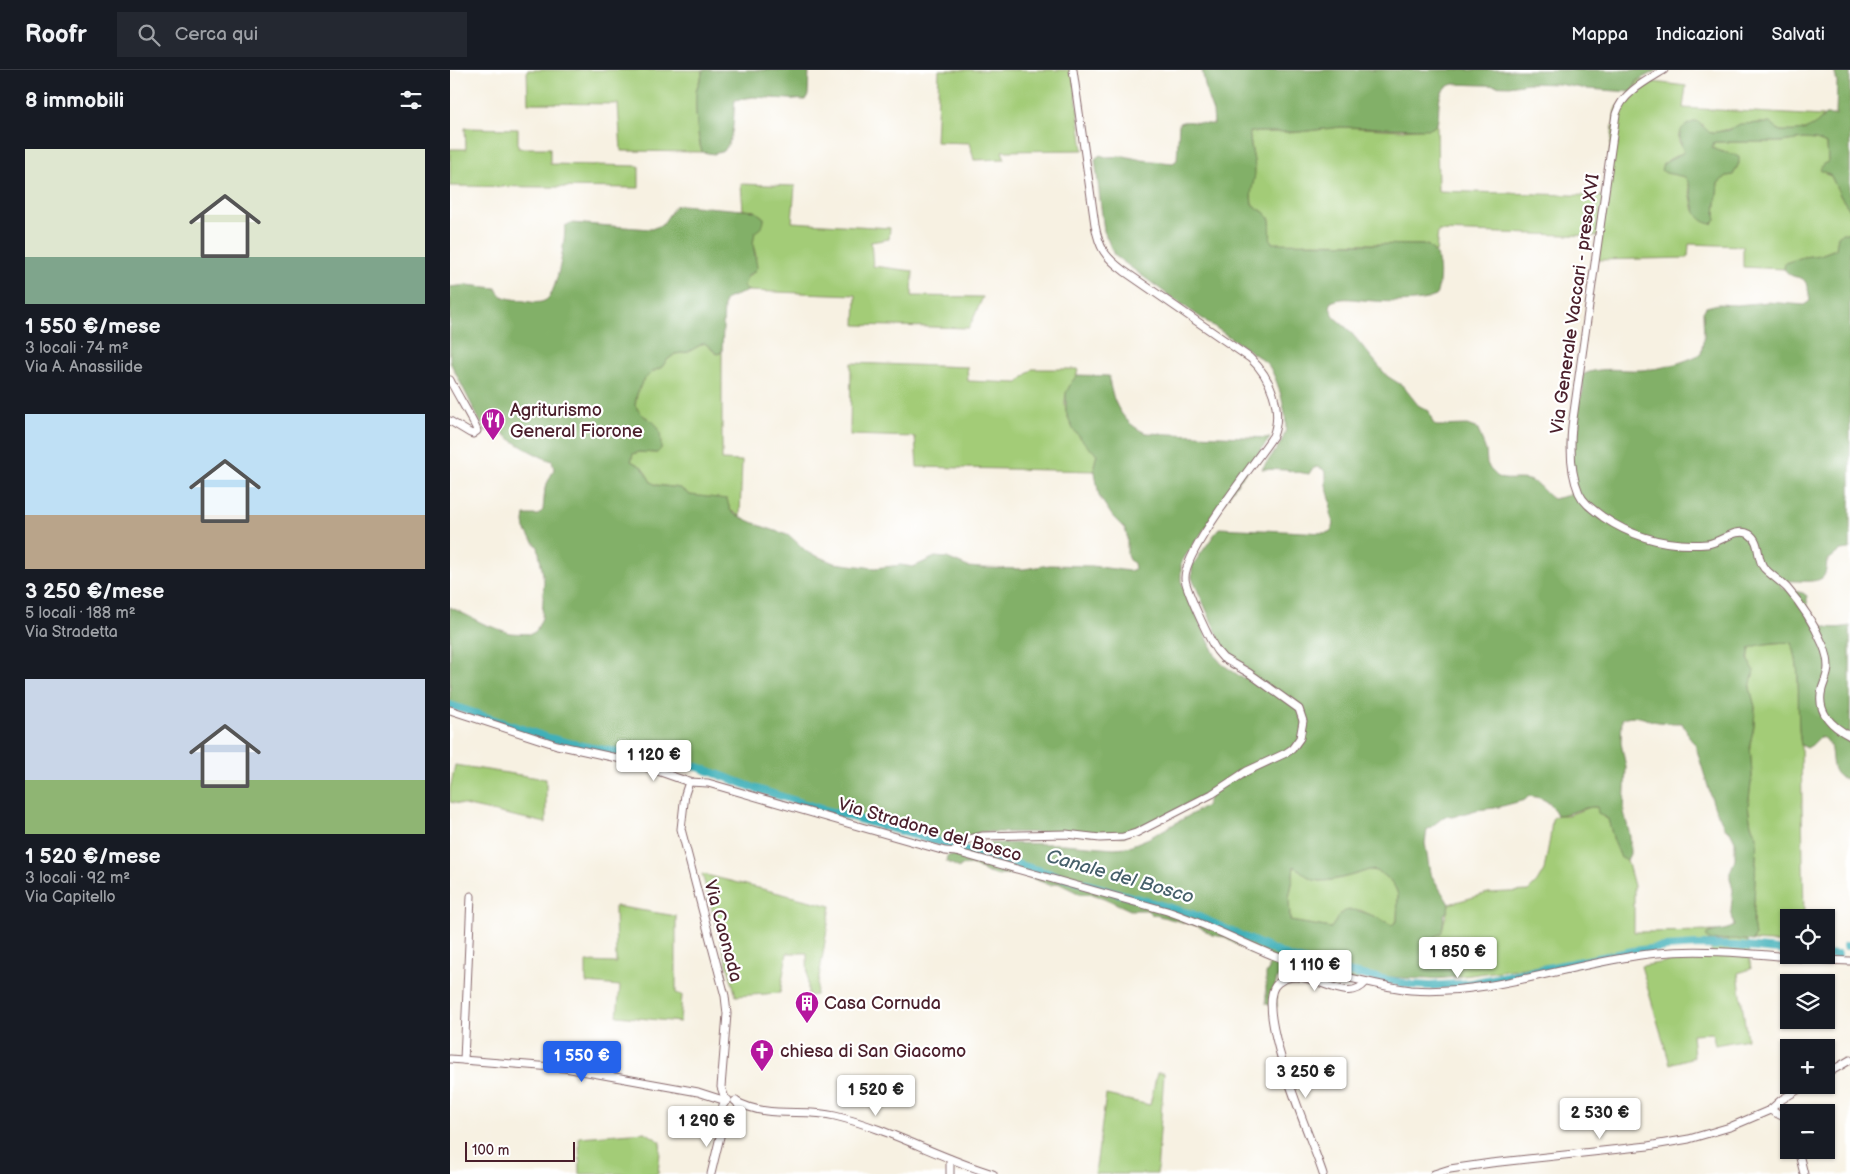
<!DOCTYPE html>
<html lang="it">
<meta charset="utf-8">
<style>
:root{--surface:#171b24;--page:#242831;--text:#f1f3f6;--muted:#9ea1a6;--line:#363941;--accent:#2563eb}
body{margin:0;font-family:"Balsamiq Sans",sans-serif;background:var(--page);color:var(--text);height:100vh;display:flex;flex-direction:column;font-size:19px;white-space:nowrap}
*{box-sizing:border-box;margin:0}
p{font-size:16px;color:var(--muted)}
.icon{flex:none;width:28px;height:28px;fill:none;stroke:currentColor;stroke-width:2;stroke-linecap:round;stroke-linejoin:round}
.map{position:relative;flex:1;overflow:hidden}
.sheet{display:flex;flex-direction:column;background:var(--surface);width:450px}
.sheet>*{flex:none}
.fabs{position:absolute;left:1330px;top:839px;display:grid;gap:10px}
.fabs a{display:grid;place-items:center;width:55px;height:55px;border-radius:0px;background:var(--surface);box-shadow:0 1px 4px #0004;font-size:25px}
.scale{position:absolute;left:15px;bottom:12px;width:110px;box-sizing:border-box;padding-left:5px;border:2px solid #4a1f2b;border-top:0;font-size:14px;line-height:18px;white-space:nowrap;color:#4a1f2b;-webkit-text-stroke:4px #fff;paint-order:stroke}
.price{position:absolute;translate:-50% -42px;padding:0 11px;border-radius:5px;background:#fff;color:#222;font-size:16px;line-height:32px;filter:drop-shadow(0 1px 2px #0008)}
.price::after{content:'';position:absolute;left:50%;top:30px;width:15px;height:11px;margin-left:-8px;background:inherit;clip-path:polygon(0 0,100% 0,50% 100%)}
.price.selected{background:var(--accent);color:#fff}
ul{padding:0;list-style:none}
li{display:grid;align-content:center;gap:10px;height:265px;padding:0 25px}
li span{display:grid;place-items:center;height:155px;border-radius:0px;color:#555}
li>.icon{margin-inline-start:auto}
span .icon{width:90px;height:90px;fill:#fffc;stroke-width:1}
li b{font-size:21px}
h2{display:flex;justify-content:space-between;align-items:center;height:60px;padding:0 25px;font-size:21px}
header{display:flex;align-items:center;gap:30px;box-sizing:border-box;height:70px;padding:0 25px;background:var(--surface);border-bottom:1px solid var(--line)}
header strong{font-size:24px}
nav{display:flex;gap:28px;margin-inline-start:auto;font-size:18px}
.search{width:350px;height:45px;background:var(--page);display:flex;align-items:center;gap:12px;box-sizing:border-box;padding:0 18px;border-radius:0px;color:var(--muted);font-size:19px}
main{display:flex;flex:1;min-height:0}
.map>svg:first-child{display:block}
.green{fill:#a3cc77;stroke:#767651}
.forest{fill:#82b068;stroke:#66684a;fill-rule:evenodd}
.lines{fill:none;stroke-linecap:round;stroke-linejoin:round}
.canal{stroke:#40b0b9;stroke-width:8}
.minor-casing{stroke:#87686b;stroke-width:9}
.minor{stroke:#fff;stroke-width:7}
.labels{text-anchor:middle;dominant-baseline:central;stroke-width:4.5;stroke-linejoin:round;paint-order:stroke}
.street-label{font-size:18px;fill:#4a1f2b;stroke:#fff}
.poi-label{font-size:18px;fill:#4a1f2b;stroke:#fff;text-anchor:start}
.water-label{font-size:19px;font-style:italic;fill:#46606b;stroke:#fff}
</style>
<header>
<strong>Roofr</strong>
<div class="search"><svg class="icon" aria-label="search" viewBox="0 0 24 24"><circle cx="10" cy="10" r="6"/><path d="M15 15l6 6"/></svg>Cerca qui</div>
<nav><a>Mappa</a><a>Indicazioni</a><a>Salvati</a></nav>
</header>
<main>
<section class="sheet">
<h2>8 immobili<svg class="icon" aria-label="filters" viewBox="0 0 24 24"><path d="M4 7h16M4 17h16"/><circle cx="9" cy="7" r="2"/><circle cx="15" cy="17" r="2"/></svg></h2>
<ul>
<li><span style="background:linear-gradient(#dfe7d0 70%,#7fa58c 0)"><svg class="icon" aria-label="home" viewBox="0 0 24 24"><path d="M3 11l9-7 9 7M6 9v11h12V9"/></svg></span><div><b>1 550 €/mese</b><p>3 locali · 74 m²</p><p>Via A. Anassilide</p></div></li>
<li><span style="background:linear-gradient(#bfe0f5 65%,#b9a48a 0)"><svg class="icon" aria-label="home" viewBox="0 0 24 24"><path d="M3 11l9-7 9 7M6 9v11h12V9"/></svg></span><div><b>3 250 €/mese</b><p>5 locali · 188 m²</p><p>Via Stradetta</p></div></li>
<li><span style="background:linear-gradient(#c9d6e8 65%,#8fb573 0)"><svg class="icon" aria-label="home" viewBox="0 0 24 24"><path d="M3 11l9-7 9 7M6 9v11h12V9"/></svg></span><div><b>1 520 €/mese</b><p>3 locali · 92 m²</p><p>Via Capitello</p></div></li>
</ul>
</section>
<div class="map">
<svg width="1400" height="1104" viewBox="0 0 1400 1104">
<rect width="100%" height="100%" fill="#fff"/>
<filter id="ink" filterUnits="userSpaceOnUse"><feTurbulence type="fractalNoise" baseFrequency=".02" numOctaves="2"/><feDisplacementMap in="SourceGraphic" scale="10" xChannelSelector="R" yChannelSelector="G"/><feConvolveMatrix kernelMatrix="1 2 1 2 8 2 1 2 1" color-interpolation-filters="sRGB"/></filter>
<filter id="wash" filterUnits="userSpaceOnUse"><feTurbulence type="fractalNoise" baseFrequency=".0096" numOctaves="4" result="noise"/><feDisplacementMap in="SourceGraphic" scale="20" xChannelSelector="R" yChannelSelector="G"/><feGaussianBlur stdDeviation="1.12" result="paint"/><feColorMatrix in="noise" values="0 0 0 0 0 0 0 0 0 0 0 0 0 0 0 0 0 1.4 0 .05"/><feComposite in="paint" operator="in"/></filter>
<g filter="url(#wash)">
<rect width="100%" height="100%" fill="#f7f1e2"/>
<g class="green">
<path d="M77 0H252C253 7 248 11 247 18 245 37 246 64 252 82L171 81 168 34 78 33Z"/>
<path d="M489 0H623L633 80 552 81 555 89 524 90 520 73 486 72Z"/>
<path d="M1188 10 1236 16 1233 38 1373 46C1365 62 1345 62 1330 61 1313 43 1281 61 1260 63L1255 60 1252 54 1229 64V71L1234 82 1218 90 1216 103 1235 106 1238 111 1244 141 1265 144 1268 113 1277 106 1283 105 1289 93 1278 82 1267 81 1262 77 1264 72H1330L1354 69 1367 70 1377 74 1378 92 1375 104 1381 106 1391 127 1400 140V160L1398 163 1388 166 1386 179 1370 185 1353 187 1336 193 1334 199 1293 197V176L1239 174 1238 188 1146 190 1148 166 988 161 986 183 977 175 863 173 827 174 821 173C818 165 823 153 818 146 814 141 806 138 802 134L801 122 805 98 799 62H849L891 57 952 60 982 58 987 54 988 121 1154 126 1165 40 1185 18Z"/>
<path d="M15 58 68 59V78H100V94L189 96V118L0 116V79H16Z"/>
<path d="M291 114 345 116 342 152 440 158 439 169 421 172 423 196 463 201 462 226 533 227 519 258 405 255 406 225 298 221 294 216C295 209 297 206 304 202L306 186 303 174 304 161C311 158 313 156 314 148L305 141 293 140Z"/>
<path d="M254 273C260 276 261 280 267 284L272 282V390L292 391 290 446 280 440 278 435 240 425 230 418 206 415 201 412 192 397 181 391 183 384 189 382 207 383 198 348 192 345 185 335 187 324 192 312 202 302 212 297 216 291 225 284 238 282Z"/>
<path d="M401 293 517 297 518 311 568 313 582 299H628C627 309 619 315 616 324 610 349 632 369 647 384L644 396 646 401 467 397 465 367 400 365Z"/>
<path d="M1336 572 1342 573C1353 606 1345 642 1351 675L1354 847 1339 848V873L1303 871 1305 866 1303 853 1307 766 1301 755 1298 736 1302 706 1300 674 1304 656 1305 637 1300 618V612L1303 606C1300 596 1297 588 1300 578L1305 575Z"/>
<path d="M5 695 96 709V753L0 732V719Z"/>
<path d="M1141 737H1147L1153 747 1158 749 1164 771 1171 787 1177 790 1184 816V862L1267 861 1261 862 1265 872 1284 869 1297 871 1301 899 1288 903 1297 969 1265 975 1262 963 1242 964 1244 987 1220 994 1191 896 1262 884 1259 871 1221 877 1160 882 1112 893 1005 907 1007 902 998 894 980 889 976 884 977 872 993 857C994 848 998 843 999 834L1038 823 1078 821 1087 812 1094 800 1100 768 1102 749 1107 745H1118Z"/>
<path d="M844 796C851 800 856 807 864 810 876 814 907 804 919 800 932 800 946 813 948 826 948 834 947 843 947 851L942 855 910 840 891 843 881 858 840 851 839 827 842 814Z"/>
<path d="M252 804 381 836 366 925 358 926 357 883H337L330 923 286 926Z"/>
<path d="M165 836 226 846V923L232 925 230 952 167 946 170 916 136 913V892L166 893Z"/>
<path d="M707 1003H714L707 1104H645L656 1025 700 1035Z"/>
<path d="M195 1062 211 1072 208 1104H130L129 1067Z"/>
</g>
<g class="forest">
<path d="M252 0H359L358 25 355 30 303 27 285 30C283 47 285 67 274 81L264 84 252 82C247 67 245 38 246 22 247 14 253 8 252 0Z"/>
<path d="M752 0H1208L1188 10 1181 22 1138 19 1108 14 1078 13 1059 16 1004 14C984 18 991 39 987 54L982 58 976 59 891 57 849 62H800C799 74 804 86 805 98 806 110 799 120 802 134 806 138 814 141 818 146 823 153 818 165 822 173L977 175C993 185 991 210 986 226 969 234 932 232 912 230 901 229 892 227 881 232L880 238 885 248 899 260 937 306 953 316 968 335 979 341 983 353 987 356 1017 355 1028 359 1036 381 1037 393 1040 399 1049 408C1059 411 1072 407 1081 411 1091 415 1095 424 1103 429L1120 425 1122 419 1117 376 1128 329C1138 321 1129 313 1134 304 1153 296 1171 301 1191 300 1212 299 1232 293 1251 284L1254 266 1253 242 1256 237 1268 234 1287 235 1318 232 1354 235 1360 231C1356 195 1347 216 1334 199L1335 193 1353 187 1370 185 1386 179 1388 166 1392 163H1398L1400 160V479L1391 480 1377 491C1376 495 1377 499 1375 503 1372 517 1342 508 1330 512L1331 518 1353 523 1357 526C1356 556 1374 561 1400 556V713L1396 707 1395 709C1372 702 1391 672 1370 667L1362 675 1357 678 1351 675C1345 642 1353 606 1342 573 1334 571 1308 574 1300 578L1298 589 1304 600 1300 618 1305 637 1304 656 1300 674 1302 706 1298 736 1301 755 1307 766 1303 853 1305 866 1303 871 1284 869 1260 871 1256 865C1265 859 1275 862 1284 856L1281 839 1283 820 1280 808V802L1285 790V771L1280 761 1275 758 1264 736 1245 674 1241 670 1232 653C1224 653 1216 653 1208 652 1195 650 1184 642 1172 649L1171 673 1176 697 1174 742 1180 766V784L1177 790 1171 788 1164 771 1158 749 1148 743 1147 737C1133 736 1120 745 1107 745 1100 731 1094 728 1079 726L1075 730 1045 738 1026 740 1002 747 995 746 977 760 975 773 980 803 999 834 998 840 994 845 992 862 977 872 976 884 980 889C990 892 1000 893 1007 902L1005 907C984 910 962 909 941 907 930 906 922 905 910 907L906 912C900 912 893 912 887 910 880 908 872 908 864 906 854 903 836 896 828 907 822 917 827 928 827 937L816 934V904L819 899V892L816 888 804 885 774 867 762 865 748 856 701 844 697 840H680L654 828 642 824H630L608 813 600 815 574 805 555 804 549 806 538 803 528 797 516 794 509 798 496 791 497 786 509 783 532 773 613 774 664 778 677 777 699 768 756 736 761 722 674 766 614 763 540 762H530L498 775 317 722 265 701 237 692 186 685 101 666 0 632V537L34 554 60 563 81 564 86 561 92 548 94 511 88 477 79 466 75 459 74 452 75 445H88L93 440 95 418 104 399 102 391C89 387 58 370 50 360L35 361 0 292V217L17 215 46 218C50 229 59 228 69 230 77 231 88 235 96 230 108 222 115 170 115 156L121 153 201 159 212 155 225 136 232 135 305 141 314 148C314 156 311 158 305 162L303 174 307 197 304 202 298 205 294 216 298 221 276 229 274 234 272 282 267 284C262 280 260 276 254 273L238 282 225 284 216 291 212 297 202 302 192 312 187 324 185 335C197 357 212 343 211 379L207 383 189 382 183 384 181 391 192 397 201 412 206 415 230 418 240 425 277 429 280 440 284 444 311 456 340 466 357 482 384 493 425 498 451 495 463 497 485 487 497 488 518 497 531 498 574 499 599 495 642 496 679 501 685 499 684 493 679 490 677 484V465L675 459 663 447 649 426 644 396 647 384 638 377 623 359 616 342V323L621 313 627 305 659 306C661 331 673 354 696 363L820 368 736 485 731 493V511L766 587 772 594 794 609 797 598 775 581 742 508V496L769 458 876 463 881 461 884 455 880 444 881 432 876 415V404L873 399 867 397 862 399 859 404 836 400 812 399C819 388 831 376 835 363 839 347 828 310 819 296 816 292 811 289 807 286L721 227 664 185 654 161 645 89 650 85 656 87 674 86 692 90 723 93 727 90 729 53C739 49 753 55 764 54L763 42 757 25ZM844 796C851 800 856 807 864 810 876 814 907 804 919 800 932 800 946 813 948 826 948 834 947 843 947 851L942 855C930 849 905 835 893 842 888 846 885 853 881 858L840 851 839 827 842 814Z"/>
<path d="M1384 0H1400V140L1391 127 1381 106 1370 100 1373 94 1378 92 1377 74 1366 70 1354 69 1330 72H1264L1262 78C1271 83 1280 82 1289 87V93L1283 105 1277 106 1268 113 1265 144 1266 150 1262 154C1237 150 1247 122 1235 107L1216 103 1211 100 1213 94 1234 82C1227 65 1227 56 1247 51L1260 63 1279 60 1290 54 1315 53H1320L1330 61C1350 62 1362 61 1375 45H1386L1387 12Z"/>
</g>
<g class="lines">
<g class="canal">
<path d="M0 635 99 668 127 675 248 697 307 719 362 736 742 844 839 887 882 899 962 915 980 916 1021 913 1183 881 1216 877 1247 875 1285 876 1339 881"/>
<path d="M1396 876H1400"/>
<path d="M1376 884 1388 885"/>
</g>
</g>
</g>
<g filter="url(#ink)">
<g class="lines">
<g class="minor-casing">
<g id="minor">
<path d="M1214 0C1196 11 1172 23 1166 44L1122 356C1120 378 1120 402 1129 423 1134 434 1144 440 1153 447 1184 468 1219 477 1257 474 1270 473 1286 457 1299 464 1311 471 1306 488 1314 498 1321 505 1330 511 1337 518 1352 535 1364 554 1373 575 1376 582 1378 590 1378 597 1378 605 1374 612 1372 619 1366 642 1381 656 1400 666"/>
<path d="M0 310C4 319 27 357 27 361L23 364 20 363 0 351"/>
<path d="M0 640 107 675 176 690 239 712 258 713 495 781 506 782 717 841C751 852 782 868 815 882 845 895 877 903 909 910 926 914 944 918 961 920 1043 926 1126 891 1207 883 1272 877 1335 889 1400 891"/>
<path d="M239 712 235 724 231 759 275 926 277 944 271 1017 276 1031"/>
<path d="M506 782 508 775 515 770 533 766 616 764 650 768 673 767 686 763 762 724 797 701 836 683 842 679 850 668 853 651 849 639 799 603 773 588 767 581C760 571 735 518 735 508 734 481 805 393 823 366 833 340 821 307 800 288L674 201C655 187 649 178 645 155L623 0"/>
<path d="M0 989 115 998 248 1022 276 1031"/>
<path d="M14 990 21 826"/>
<path d="M1376 1004 1400 990"/>
<path d="M278 1030C271 1034 271 1040 275 1046L282 1048 287 1046 290 1038 286 1031"/>
<path d="M285 1031C317 1049 352 1038 385 1046 440 1059 489 1088 543 1104"/>
<path d="M1320 1040 1336 1048 1339 1053"/>
<path d="M1348 1080 1354 1104"/>
<path d="M500 1089V1104"/>
<path d="M261 1104 275 1046"/>
<path d="M873 1104C864 1074 800 934 828 913 857 891 894 939 916 912"/>
<path d="M984 1104 1000 1099 1041 1093 1198 1076 1239 1069 1280 1057 1320 1040 1331 1030 1356 1015"/>
</g>
</g>
<use href="#minor" class="minor"/>
</g>
</g>
<defs>
<g id="restaurant-pin" transform="scale(1.25)"><path d="M0 17L-7.5 6A9.5 9.5 0 1 1 7.5 6Z" fill="#b5179e" stroke="#fff"/><path d="M-5-6h1v4h1v-4h1v4h1v-4h1v5L-1.5 .5V6h-2V.5L-5-1ZM5-6V6H3V1.5H1.5Q1.5-4 5-6Z" fill="#fff"/></g>
<g id="building-pin" transform="scale(1.25)"><path d="M0 17L-7.5 6A9.5 9.5 0 1 1 7.5 6Z" fill="#b5179e" stroke="#fff"/><path d="M-4-6H4V6H1V3H-1V6H-4ZM-2.5-4.3h1.7v1.8h-1.7ZM.8-4.3h1.7v1.8H.8ZM-2.5-1h1.7V.8h-1.7ZM.8-1h1.7V.8H.8Z" fill="#fff"/></g>
<g id="church-pin" transform="scale(1.25)"><path d="M0 17L-7.5 6A9.5 9.5 0 1 1 7.5 6Z" fill="#b5179e" stroke="#fff"/><path d="M-1.2-6h2.4v3.5h3.3v2.4h-3.3V6h-2.4V-.1h-3.3v-2.4h3.3Z" fill="#fff"/></g>
</defs>
<g fill-rule="evenodd">
<use href="#restaurant-pin" x="43" y="350"/>
<use href="#building-pin" x="357" y="933"/>
<use href="#church-pin" x="312" y="981"/>
</g>
<g class="labels">
<g class="street-label">
<text transform="translate(1125 234) rotate(-82)">Via Generale Vaccari - presa XVI</text>
<text transform="translate(480 760) rotate(16)">Via Stradone del Bosco</text>
<text transform="translate(273 861) rotate(75)">Via Caonada</text>
</g>
<g class="poi-label">
<text x="60" y="340">Agriturismo<tspan x="60" dy="21">General Fiorone</tspan></text>
<text x="374" y="933">Casa Cornuda</text>
<text x="330" y="981">chiesa di San Giacomo</text>
</g>
<g class="water-label">
<text transform="translate(670 807) rotate(16)">Canale del Bosco</text>
</g>
</g>
</svg>
<div class="fabs">
<a><svg class="icon" aria-label="locate" viewBox="0 0 24 24"><circle cx="12" cy="12" r="6"/><path d="M12 2v4M12 18v4M2 12h4M18 12h4"/></svg></a>
<a><svg class="icon" aria-label="layers" viewBox="0 0 24 24"><path d="M12 4l9 5-9 5-9-5zM3 14l9 5 9-5"/></svg></a>
<a>+</a>
<a>−</a>
</div>
<div class="scale">100 m</div>
<b class="price" style="left:204px;top:712px">1 120 €</b>
<b class="price" style="left:1008px;top:909px">1 850 €</b>
<b class="price" style="left:865px;top:922px">1 110 €</b>
<b class="price selected" style="left:132px;top:1013px">1 550 €</b>
<b class="price" style="left:856px;top:1029px">3 250 €</b>
<b class="price" style="left:426px;top:1047px">1 520 €</b>
<b class="price" style="left:1150px;top:1070px">2 530 €</b>
<b class="price" style="left:257px;top:1078px">1 290 €</b>
</div>
</main>
